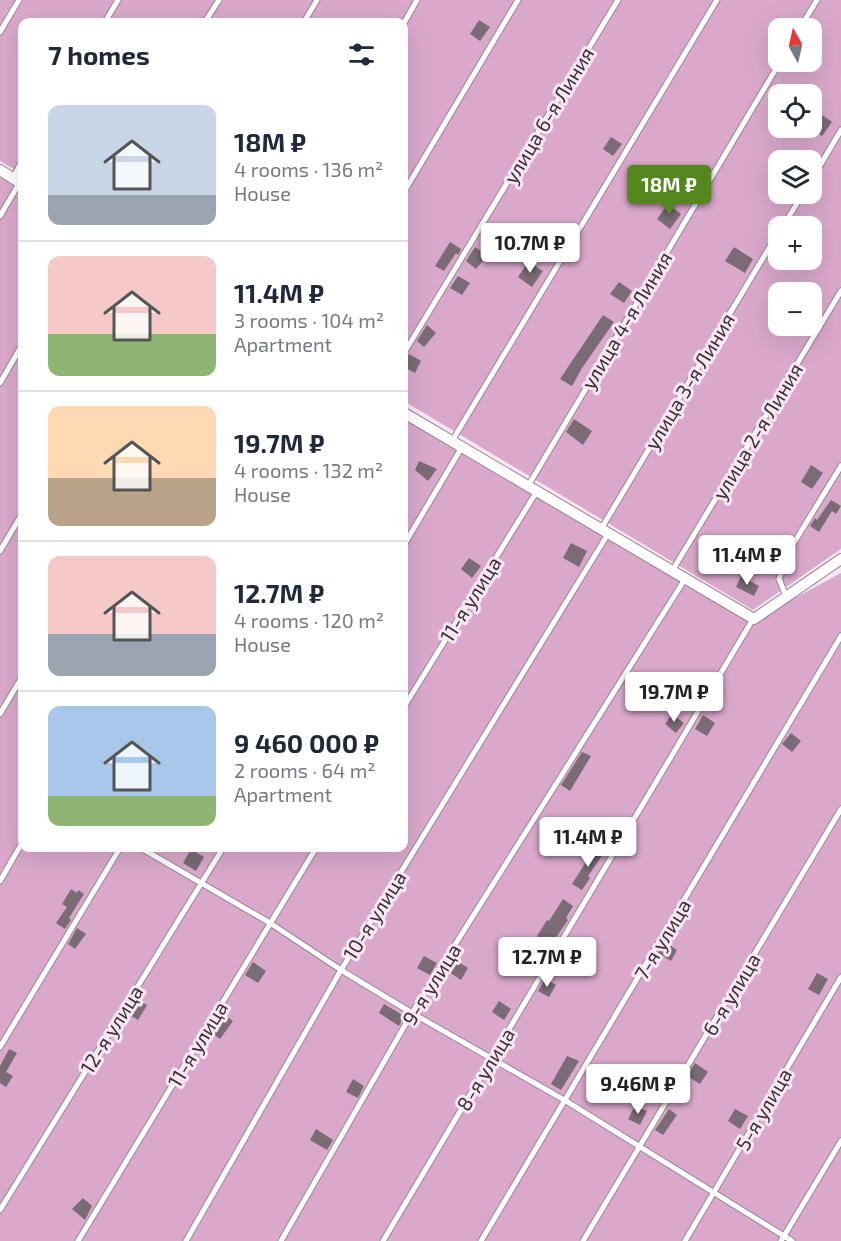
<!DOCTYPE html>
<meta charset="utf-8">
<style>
:root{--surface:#fff;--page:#f6f6f7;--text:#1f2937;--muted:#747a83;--line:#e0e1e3;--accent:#54881f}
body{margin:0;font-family:"Exo 2",sans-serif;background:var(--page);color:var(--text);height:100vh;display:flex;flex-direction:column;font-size:22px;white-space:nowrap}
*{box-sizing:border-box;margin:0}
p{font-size:20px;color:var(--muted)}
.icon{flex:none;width:33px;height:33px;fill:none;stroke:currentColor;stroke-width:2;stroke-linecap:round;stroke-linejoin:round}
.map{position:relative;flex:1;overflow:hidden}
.drawer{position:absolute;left:18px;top:18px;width:390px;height:834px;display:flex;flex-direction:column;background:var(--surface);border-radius:12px;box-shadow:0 6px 24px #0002}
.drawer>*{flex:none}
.needle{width:39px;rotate:352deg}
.fabs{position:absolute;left:768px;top:18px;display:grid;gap:12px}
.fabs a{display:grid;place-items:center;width:54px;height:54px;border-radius:12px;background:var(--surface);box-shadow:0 6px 24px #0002;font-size:30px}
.price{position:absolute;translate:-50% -51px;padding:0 14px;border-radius:6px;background:#fff;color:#222;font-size:20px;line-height:39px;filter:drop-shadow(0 2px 3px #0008)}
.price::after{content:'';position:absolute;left:50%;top:36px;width:18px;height:14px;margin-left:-9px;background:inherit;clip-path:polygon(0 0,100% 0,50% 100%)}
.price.active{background:var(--accent);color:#fff}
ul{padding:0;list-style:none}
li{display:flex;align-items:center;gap:18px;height:150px;padding:0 30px}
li+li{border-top:2px solid var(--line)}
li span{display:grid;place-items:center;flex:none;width:168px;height:120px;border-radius:12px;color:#555}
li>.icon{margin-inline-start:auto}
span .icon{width:72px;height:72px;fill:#fffc;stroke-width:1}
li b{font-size:26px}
h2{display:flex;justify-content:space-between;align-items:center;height:72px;padding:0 30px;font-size:26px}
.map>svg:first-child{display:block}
.green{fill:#daa8cb;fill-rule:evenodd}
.building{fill:#7a6b75}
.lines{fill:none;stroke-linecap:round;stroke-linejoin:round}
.service-casing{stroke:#978791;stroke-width:7}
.minor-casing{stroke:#978791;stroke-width:12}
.service{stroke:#fff;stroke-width:5}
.minor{stroke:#fff;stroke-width:10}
.labels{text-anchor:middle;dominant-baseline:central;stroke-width:6;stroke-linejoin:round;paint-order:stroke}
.street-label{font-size:20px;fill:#362f34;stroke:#f8e6f2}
</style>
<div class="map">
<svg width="841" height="1241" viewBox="0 0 841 1241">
<rect width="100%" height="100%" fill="#f8e6f2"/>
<g class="green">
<path d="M0 0H841V549L753 610 404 401V22H22V174L0 161ZM778 28H812V62H778ZM778 94H812V128H778ZM778 160H812V194H778ZM778 226H812V260H778ZM778 292H812V326H778Z"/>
<path d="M0 173 22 187V848H404V413L753 621 841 573V1241H0Z"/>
</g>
<g class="building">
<path d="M479 20 490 27 480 41 470 34Z"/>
<path d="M822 115 832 122 822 136 812 130Z"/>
<path d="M611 137 622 144 613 156 603 149Z"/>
<path d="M668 204 681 214 670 229 657 219Z"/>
<path d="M450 242 461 249 458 255 456 253 444 271 435 266Z"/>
<path d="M475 247 487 256 476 269 466 261Z"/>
<path d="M734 247 753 259 745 273 725 261Z"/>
<path d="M528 262 543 271 532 287 518 277Z"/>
<path d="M458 276 470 283 462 295 450 288Z"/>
<path d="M619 282 632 291 624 303 610 294Z"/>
<path d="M603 315 614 322 582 368 572 386 560 379Z"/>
<path d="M427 325 436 333 424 347 417 341Z"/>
<path d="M409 354 421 361 415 373 404 367V358Z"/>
<path d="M574 419 592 431 583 445 566 432Z"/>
<path d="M419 461 437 469 428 481 415 470Z"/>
<path d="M811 465 823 473 812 489 801 482Z"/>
<path d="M831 500 841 506 836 514 832 511 819 532 810 526 815 518 817 520Z"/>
<path d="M571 543 587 551 579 567 563 558Z"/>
<path d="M469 558 481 566 472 578 461 569Z"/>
<path d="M741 576 759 586 754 596 736 587Z"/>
<path d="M689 682 704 691 696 703 682 693Z"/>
<path d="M672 714 684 723 676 733 665 724Z"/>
<path d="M703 715 715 723 707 736 695 729Z"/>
<path d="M791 733 801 741 792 752 782 744Z"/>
<path d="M582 752 591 756 570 791 561 785Z"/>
<path d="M594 846 604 853 588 876 590 878 582 890 572 884 588 859 586 857Z"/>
<path d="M191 849 204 857 196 871 183 863Z"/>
<path d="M71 889 77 893 78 890 84 894 69 918 71 920 65 929 56 923 67 907 62 904Z"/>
<path d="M563 899 573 906 566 918 568 920 535 968 523 959 539 938 537 936 547 920 549 921Z"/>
<path d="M77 928 86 934 75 949 68 944Z"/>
<path d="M665 942 677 950 671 961 658 953Z"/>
<path d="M424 956 437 963 430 975 417 968Z"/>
<path d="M457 961 468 968 461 980 449 972Z"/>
<path d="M253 962 266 971 258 983 245 975Z"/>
<path d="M817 973 828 979 819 995 808 989Z"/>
<path d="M545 979 556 985 549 997 538 991Z"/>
<path d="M137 999 147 1005 138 1020 128 1014Z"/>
<path d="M499 1001 511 1009 504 1020 492 1012Z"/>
<path d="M384 1004 404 1016 399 1026 379 1013Z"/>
<path d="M222 1013 233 1021 220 1039 210 1032Z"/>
<path d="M9 1049 17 1053 6 1072 13 1076 6 1087 0 1083V1066Z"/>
<path d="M567 1056 579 1061 561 1090 551 1084Z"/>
<path d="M695 1063 708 1072 700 1084 687 1076Z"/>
<path d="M353 1079 364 1086 358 1098 346 1092Z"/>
<path d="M635 1106 647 1111 640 1125 628 1119Z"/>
<path d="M669 1109 677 1115 663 1135 655 1130Z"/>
<path d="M735 1109 748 1116 740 1129 728 1121Z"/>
<path d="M316 1129 333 1140 327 1150 310 1140Z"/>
<path d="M83 1198 92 1206 85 1220 72 1209Z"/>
</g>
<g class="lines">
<g class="service-casing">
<g id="service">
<path d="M105 22 118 0"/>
<path d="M205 22 219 0"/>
<path d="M304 22 317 0"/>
<path d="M404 23 417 0"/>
<path d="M800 28 817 0"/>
<path d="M0 32 19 0"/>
<path d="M13 178 22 161"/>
<path d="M812 179 841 130"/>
<path d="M404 192 518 0"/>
<path d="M0 216 20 182"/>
<path d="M783 226 803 194"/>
<path d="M404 353 618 0"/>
<path d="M0 383 22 345"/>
<path d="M452 441 717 0"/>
<path d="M528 486 780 62"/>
<path d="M601 529 778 233"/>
<path d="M404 545 462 447"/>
<path d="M0 551 22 514"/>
<path d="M672 571 841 291"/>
<path d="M786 596 779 579 792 546 841 466"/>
<path d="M404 707 537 491"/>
<path d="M0 714 22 677"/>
<path d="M141 848 270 923 341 970 412 1013 566 1101 792 1241"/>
<path d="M0 881 22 843"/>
<path d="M0 1047 120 848"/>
<path d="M0 1210 223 848"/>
<path d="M78 1241 316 848"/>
<path d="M186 1241 341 970 608 534"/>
<path d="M281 1241 412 1013 685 579"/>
<path d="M383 1241 753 619"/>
<path d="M481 1241 841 636"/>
<path d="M583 1241 841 809"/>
<path d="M685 1241 841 977"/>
<path d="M781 1241 841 1141"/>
</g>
</g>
<g class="minor-casing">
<g id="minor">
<path d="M0 170 22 184"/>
<path d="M404 413 754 619 841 559"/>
</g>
</g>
<use href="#service" class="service"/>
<use href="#minor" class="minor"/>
</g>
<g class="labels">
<g class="street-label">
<text transform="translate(548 115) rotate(-59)">улица 6-я Линия</text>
<text transform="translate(626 320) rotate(-59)">улица 4-я Линия</text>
<text transform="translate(689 381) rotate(-59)">улица 3-я Линия</text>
<text transform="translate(757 431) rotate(-59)">улица 2-я Линия</text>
<text transform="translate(470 599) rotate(-58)">11-я улица</text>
<text transform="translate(374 915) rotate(-58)">10-я улица</text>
<text transform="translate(662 939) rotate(-59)">7-я улица</text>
<text transform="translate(431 984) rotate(-58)">9-я улица</text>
<text transform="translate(731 994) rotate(-59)">6-я улица</text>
<text transform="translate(111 1029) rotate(-58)">12-я улица</text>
<text transform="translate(197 1044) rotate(-59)">11-я улица</text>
<text transform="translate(485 1069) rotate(-59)">8-я улица</text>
<text transform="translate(763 1109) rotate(-60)">5-я улица</text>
</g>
</g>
</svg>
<div class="fabs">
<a><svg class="needle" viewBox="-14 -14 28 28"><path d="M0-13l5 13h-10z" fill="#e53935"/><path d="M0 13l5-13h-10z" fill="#747a83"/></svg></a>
<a><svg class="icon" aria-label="locate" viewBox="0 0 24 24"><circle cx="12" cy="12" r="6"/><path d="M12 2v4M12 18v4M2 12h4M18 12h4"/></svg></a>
<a><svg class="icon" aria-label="layers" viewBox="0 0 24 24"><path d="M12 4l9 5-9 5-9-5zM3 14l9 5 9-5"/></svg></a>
<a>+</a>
<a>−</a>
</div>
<b class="price active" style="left:669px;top:216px">18M ₽</b>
<b class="price" style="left:530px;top:274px">10.7M ₽</b>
<b class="price" style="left:747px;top:586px">11.4M ₽</b>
<b class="price" style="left:674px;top:723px">19.7M ₽</b>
<b class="price" style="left:588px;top:868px">11.4M ₽</b>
<b class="price" style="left:547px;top:988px">12.7M ₽</b>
<b class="price" style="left:638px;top:1115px">9.46M ₽</b>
<section class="drawer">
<h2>7 homes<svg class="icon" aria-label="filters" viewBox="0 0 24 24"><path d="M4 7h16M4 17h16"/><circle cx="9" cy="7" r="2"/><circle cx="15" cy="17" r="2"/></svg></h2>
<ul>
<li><span style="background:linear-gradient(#c9d6e8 75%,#9aa5b1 0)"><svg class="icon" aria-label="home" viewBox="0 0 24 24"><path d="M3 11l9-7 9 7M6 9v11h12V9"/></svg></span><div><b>18M ₽</b><p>4 rooms · 136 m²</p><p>House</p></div></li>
<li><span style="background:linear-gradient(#f6c9c9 65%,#8fb573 0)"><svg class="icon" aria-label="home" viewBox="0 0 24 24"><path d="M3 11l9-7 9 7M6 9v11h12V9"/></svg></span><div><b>11.4M ₽</b><p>3 rooms · 104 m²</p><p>Apartment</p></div></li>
<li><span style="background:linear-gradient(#ffd9b3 60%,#b9a48a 0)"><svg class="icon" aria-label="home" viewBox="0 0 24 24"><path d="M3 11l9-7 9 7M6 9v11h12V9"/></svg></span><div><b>19.7M ₽</b><p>4 rooms · 132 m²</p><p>House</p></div></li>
<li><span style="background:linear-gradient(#f6c9c9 65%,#9aa5b1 0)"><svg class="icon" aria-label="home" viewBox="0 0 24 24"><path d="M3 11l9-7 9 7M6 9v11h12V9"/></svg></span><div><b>12.7M ₽</b><p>4 rooms · 120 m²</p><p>House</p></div></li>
<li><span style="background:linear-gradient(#a9c7e8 75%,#8fb573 0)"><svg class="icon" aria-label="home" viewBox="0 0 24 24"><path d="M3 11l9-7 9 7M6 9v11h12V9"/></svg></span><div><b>9 460 000 ₽</b><p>2 rooms · 64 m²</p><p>Apartment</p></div></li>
</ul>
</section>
</div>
